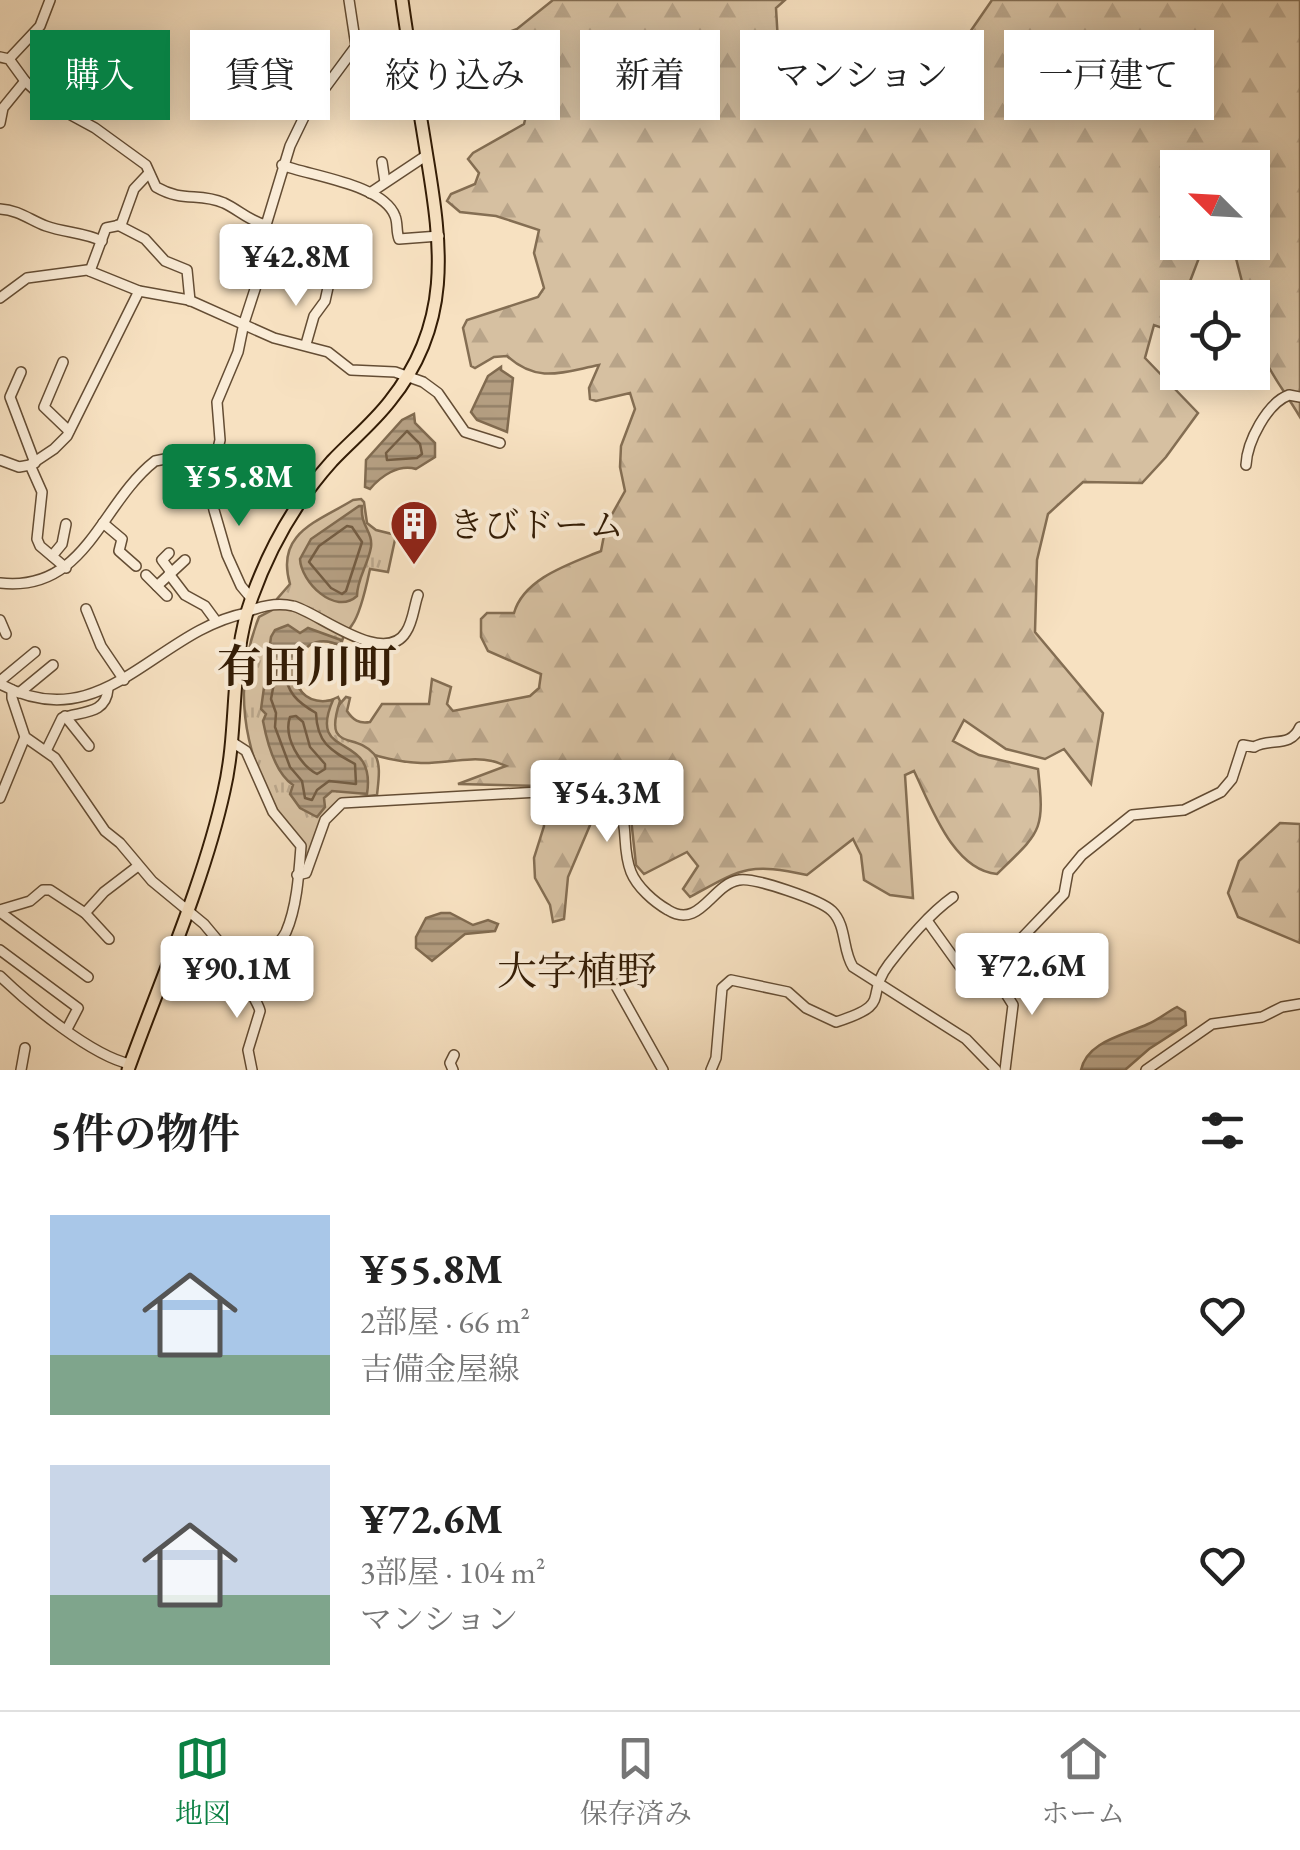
<!DOCTYPE html>
<html lang="ja">
<meta charset="utf-8">
<style>
:root{--surface:#fff;--page:#f6f6f6;--text:#222;--muted:#767676;--line:#e0e0e0;--accent:#0b8043}
body{margin:0;font-family:"EB Garamond","Noto Serif JP",serif;background:var(--page);color:var(--text);height:100vh;display:flex;flex-direction:column;font-size:38px;white-space:nowrap}
*{box-sizing:border-box;margin:0}
p{font-size:32px;color:var(--muted)}
.icon{flex:none;width:55px;height:55px;fill:none;stroke:currentColor;stroke-width:2;stroke-linecap:round;stroke-linejoin:round}
.map{position:relative;height:1070px;overflow:hidden}
.sheet{display:flex;flex-direction:column;background:var(--surface);flex:1}
.sheet>*{flex:none}
.guide{position:absolute;left:30px;top:30px;width:1240px;height:90px;display:flex;gap:20px}
.needle{width:65px;rotate:294deg}
.fabs{position:absolute;left:1160px;top:150px;display:grid;gap:20px}
.fabs a{display:grid;place-items:center;width:110px;height:110px;border-radius:0px;background:var(--surface);box-shadow:0 5px 25px #0003;font-size:50px}
.price{position:absolute;translate:-50% -85px;padding:0 22px;border-radius:10px;background:#fff;color:#222;font-size:32px;line-height:65px;filter:drop-shadow(0 2px 5px #0008)}
.price::after{content:'';position:absolute;left:50%;top:60px;width:30px;height:22px;margin-left:-15px;background:inherit;clip-path:polygon(0 0,100% 0,50% 100%)}
.price.current{background:var(--accent);color:#fff}
ul{padding:0;list-style:none}
li{display:flex;align-items:center;gap:30px;height:250px;padding:0 50px}
li span{display:grid;place-items:center;flex:none;width:280px;height:200px;border-radius:0px;color:#555}
li>.icon{margin-inline-start:auto}
span .icon{width:120px;height:120px;fill:#fffc;stroke-width:1}
li b{font-size:42px}
h2{display:flex;justify-content:space-between;align-items:center;height:120px;padding:0 50px;font-size:42px}
.pill{padding:0 35px;border-radius:0px;background:var(--surface);box-shadow:0 5px 25px #0003;font-size:35px;line-height:90px}
.pill.current{background:var(--accent);color:#fff}
.tab-bar{display:flex;justify-content:space-around;align-items:center;height:140px;border-top:2px solid var(--line);background:var(--surface);font-size:28px;color:var(--muted)}
.tab-bar a{display:grid;justify-items:center;gap:5px}
.tab-bar .current{color:var(--accent)}
.map>svg:first-child{display:block}
.forest{fill:url(#forest-firs);stroke:#846e53;stroke-width:2.5}
.park{fill:url(#park-tufts);stroke:#846e53;stroke-width:2.5}
.water{fill:url(#water-rules);stroke:#806a4f;stroke-width:2.5}
.lines{fill:none;stroke-linecap:round;stroke-linejoin:round}
.shore{stroke:#745d43;stroke-width:2.5}
.minor-casing{stroke:#644d34;stroke-width:12}
.major-casing{stroke:#331c05;stroke-width:15}
.minor{stroke:#faecd7;stroke-width:9}
.major{stroke:#f7e1c1;stroke-width:11}
.labels{text-anchor:middle;dominant-baseline:central;stroke-width:8;stroke-linejoin:round;paint-order:stroke}
.poi-label{font-size:35px;fill:#331c05;stroke:#faecd7;text-anchor:start}
.quarter-label{font-size:40px;fill:#331c05;stroke:#faecd7}
.district-label{font-size:45px;font-weight:bold;fill:#331c05;stroke:#faecd7}
</style>
<div class="map">
<svg width="1300" height="1070" viewBox="0 0 1300 1070">
<defs>
<pattern id="forest-firs" width="22" height="20" patternUnits="userSpaceOnUse" patternTransform="scale(2.5)"><rect width="22" height="20" fill="#d6c0a1"/><path d="M5 1l3.5 6h-7zM16 11l3.5 6h-7z" fill="#b8a489"/></pattern>
<pattern id="park-tufts" width="24" height="20" patternUnits="userSpaceOnUse" patternTransform="scale(2.5)"><rect width="24" height="20" fill="#d6c0a1"/><path d="M3 7l-1-3M5 7V3M7 7l1-3M15 17l-1-3M17 17v-4M19 17l1-3" fill="none" stroke="#b8a489"/></pattern>
<pattern id="water-rules" width="6" height="5" patternUnits="userSpaceOnUse" patternTransform="scale(2.5)"><rect width="6" height="5" fill="#b49e81"/><path d="M0 2.5h6" fill="none" stroke="#938068"/></pattern>
</defs>
<rect width="100%" height="100%" fill="#f7e1c1"/>
<filter id="stains"><feTurbulence type="fractalNoise" baseFrequency=".002" numOctaves="4"/><feColorMatrix values="0 0 0 0 .2 0 0 0 0 .09 0 0 0 0 .02 0 0 0 .5 -.17"/></filter>
<radialGradient id="worn" r=".72"><stop offset=".6" stop-color="#630" stop-opacity="0"/><stop offset="1" stop-color="#630" stop-opacity=".3"/></radialGradient>
<g class="forest">
<path d="M553 0H785L776 8 779 59 800 66 884 45 894 49 890 71 898 81 915 84 950 61 992 0H1300V417C1271 369 1253 356 1252 298L1246 297 1232 243 1252 242V168H1178V242L1217 243 1202 250 1189 284 1204 297 1178 298 1177 333 1154 325 1145 358 1198 413 1166 457 1142 483 1083 482 1048 514 1037 560 1035 632 1103 713 1091 784 1064 749 1045 759 1006 749 964 720 953 741 979 755 1038 769C1045 832 1041 831 997 874 953 870 931 806 914 771L905 775 913 898 890 895 864 880 861 855 853 839 807 875C748 862 741 869 690 897L683 889 698 866 687 852 644 874 636 865 630 809 622 788 621 764 606 777 599 804 568 877 564 919 553 922 550 905 535 878 534 858 544 826 540 786 458 784 506 766C501 764 497 762 492 761 470 756 443 764 421 763 388 762 300 743 346 697L350 698 347 711C353 720 359 724 370 722L382 704H429L432 679 451 687 447 704 453 711 530 696 539 688 541 674 488 651 481 637V619L487 613H514C524 578 570 564 601 551L606 525 625 491 620 467 621 446 635 409 630 393 596 401 590 399 589 388 599 365C563 372 538 384 507 356L494 357 475 368 471 366 463 328 467 320 538 297 544 288 534 253 539 230 496 216 460 212 447 201 451 194 475 184 479 173 468 159 473 153 524 124 533 87 523 75 451 85 446 78 492 38 517 29Z"/>
<path d="M1280 823 1300 824V943L1238 917 1228 893 1239 861Z"/>
</g>
<path class="park" d="M361 499 364 502 367 523 376 530 396 535 388 572 370 569C367 583 361 613 352 625 346 634 343 634 341 646 282 617 281 725 338 697L340 701C323 753 354 731 374 754 382 763 378 784 377 795 319 800 324 814 306 864L302 863 304 849C250 782 226 700 259 617L272 610 277 599 290 584C275 533 317 522 353 500Z"/>
<g class="water">
<path d="M501 367V370L513 378 507 432 477 420 471 412 488 376Z"/>
<path d="M414 414 415 423 435 443V457L416 469C398 464 381 476 370 489L365 487 366 460 402 420Z"/>
<path d="M359 506H362C360 526 373 531 371 547 368 565 357 579 357 596 335 616 301 582 300 559L311 539Z"/>
<path d="M288 625 300 633 308 628 341 640V646C289 620 275 712 333 700 306 762 377 729 367 794L332 791 324 798 325 807 317 817 300 808 290 794 293 785C275 773 267 742 263 721L266 714 261 709 271 637 275 630Z"/>
<path d="M441 913H450L473 925 488 920 498 924 495 931 465 934 432 961 416 948V937L426 918Z"/>
<path d="M1177 1007 1185 1012 1186 1025 1149 1049 1125 1070H1081C1087 1041 1125 1035 1148 1024 1158 1020 1167 1012 1177 1007Z"/>
</g>
<g class="lines">
<g class="shore">
<path d="M407 431 420 444 422 454 417 458 387 460 386 453Z"/>
<path d="M347 526 352 527 362 542 346 591 342 594 331 588 309 562 319 546Z"/>
<path d="M277 667 284 669C287 693 297 702 316 713 317 743 330 750 355 764L356 784 329 781 317 790 312 800 305 798 302 781 290 767 275 727 276 713 271 699Z"/>
<path d="M296 716 303 722 310 747 325 764V769L317 774C300 765 283 737 290 717Z"/>
</g>
<g class="minor-casing">
<g id="minor">
<path d="M0 57 9 59 25 81 49 103 95 128 146 165 156 187C184 203 198 192 224 203 239 210 249 221 266 225"/>
<path d="M9 59 40 26 50 0"/>
<path d="M0 123 3 108 25 81"/>
<path d="M382 162 385 182"/>
<path d="M282 165C310 176 383 184 395 216 398 223 396 231 399 239L439 236"/>
<path d="M370 193 427 155"/>
<path d="M0 209C19 210 30 220 46 226 66 233 83 232 102 241"/>
<path d="M118 225 145 239 165 261 187 270 190 301"/>
<path d="M90 271 106 228 121 225 134 189 149 173"/>
<path d="M0 298 27 278 87 270 139 291 189 300 274 338 328 352 351 370 395 372 423 382 438 393 465 432 500 443"/>
<path d="M306 344 314 316 325 301 329 283"/>
<path d="M63 362 44 407 69 431"/>
<path d="M21 372 10 397 35 463"/>
<path d="M0 460 19 467 30 465"/>
<path d="M1246 465C1247 442 1267 403 1289 395L1300 397"/>
<path d="M103 523 122 539 119 551 136 566"/>
<path d="M169 553 162 560 171 572"/>
<path d="M52 556 62 544 66 524"/>
<path d="M66 568 40 546 37 539 42 492 30 465 54 449 67 436 139 291"/>
<path d="M169 574 185 595 205 606 216 621"/>
<path d="M146 575 167 596"/>
<path d="M0 583C86 593 100 504 155 461L170 458 214 465"/>
<path d="M157 586 185 560"/>
<path d="M251 598 241 586 227 555 214 510 211 496 214 465 220 440 217 402 238 352 244 323 257 283 266 225 290 146 305 115 356 46 349 0"/>
<path d="M86 609 101 646 124 680"/>
<path d="M247 612C261 606 277 602 293 606 316 611 384 668 406 632 413 622 414 606 418 595"/>
<path d="M0 620 6 634"/>
<path d="M0 681 35 652"/>
<path d="M0 684C103 740 156 630 247 613"/>
<path d="M12 690V698L25 737 55 758 105 831 120 843 152 881 204 924 240 967 251 975"/>
<path d="M19 693 53 665"/>
<path d="M65 716 89 746"/>
<path d="M232 742 246 751 273 812 301 846C299 873 297 907 286 932 275 955 247 958 251 989 252 997 258 1003 260 1011L248 1050 252 1070"/>
<path d="M46 751 62 718C81 711 106 715 108 689"/>
<path d="M0 798 25 737"/>
<path d="M297 875 306 873 325 820 342 803 591 789C639 805 617 837 631 872 637 887 654 902 668 910 700 930 712 884 739 880 754 877 821 900 832 911 847 926 842 950 853 967L966 1039 996 1070"/>
<path d="M0 910 30 901 43 890H50L85 913 109 939"/>
<path d="M0 912 88 977"/>
<path d="M85 913 104 892 138 866"/>
<path d="M928 922 969 979 981 984 998 981"/>
<path d="M0 950 78 1008 67 1029"/>
<path d="M639 972 616 986 663 1070"/>
<path d="M0 976C29 1004 92 1056 130 1064"/>
<path d="M21 1070 25 1048"/>
<path d="M453 1070 450 1063 454 1055"/>
<path d="M711 1070 716 1058 722 988 731 980 788 992 806 1008 836 1022C895 1003 863 998 889 964 907 941 929 914 953 897"/>
<path d="M1005 1070 1013 1005 998 981 996 965 1064 894 1068 872 1082 855 1132 815 1184 810 1221 792 1232 779 1243 745 1254 747C1271 737 1290 749 1300 727"/>
<path d="M1146 1070 1212 1024 1262 1017 1282 1007 1300 1004"/>
</g>
</g>
<g class="major-casing">
<path id="major" d="M128 1070C160 981 204 882 224 791 239 727 229 660 252 597 270 547 296 501 332 461 351 441 373 423 390 401 452 324 442 248 427 157 419 105 409 52 402 0"/>
</g>
<use href="#minor" class="minor"/>
<use href="#major" class="major"/>
</g>
<defs>
<g id="building-pin" transform="scale(2.5)"><path d="M0 17L-7.5 6A9.5 9.5 0 1 1 7.5 6Z" fill="#8f2418" stroke="#faecd7"/><path d="M-4-6H4V6H1V3H-1V6H-4ZM-2.5-4.3h1.7v1.8h-1.7ZM.8-4.3h1.7v1.8H.8ZM-2.5-1h1.7V.8h-1.7ZM.8-1h1.7V.8H.8Z" fill="#fff"/></g>
</defs>
<g fill-rule="evenodd">
<use href="#building-pin" x="414" y="524"/>
</g>
<g class="labels">
<g class="poi-label">
<text x="449" y="524">きびドーム</text>
</g>
<g class="quarter-label">
<text x="577" y="971">大字植野</text>
</g>
<g class="district-label">
<text x="307" y="666">有田川町</text>
</g>
</g>
<rect width="100%" height="100%" filter="url(#stains)"/>
<rect width="100%" height="100%" fill="url(#worn)"/>
</svg>
<div class="fabs">
<a><svg class="needle" viewBox="-14 -14 28 28"><path d="M0-13l5 13h-10z" fill="#e53935"/><path d="M0 13l5-13h-10z" fill="#767676"/></svg></a>
<a><svg class="icon" aria-label="locate" viewBox="0 0 24 24"><circle cx="12" cy="12" r="6"/><path d="M12 2v4M12 18v4M2 12h4M18 12h4"/></svg></a>
</div>
<b class="price" style="left:296px;top:309px">¥42.8M</b>
<b class="price current" style="left:239px;top:529px">¥55.8M</b>
<b class="price" style="left:607px;top:845px">¥54.3M</b>
<b class="price" style="left:1032px;top:1018px">¥72.6M</b>
<b class="price" style="left:237px;top:1021px">¥90.1M</b>
<div class="guide">
<a class="pill current">購入</a>
<a class="pill">賃貸</a>
<a class="pill">絞り込み</a>
<a class="pill">新着</a>
<a class="pill">マンション</a>
<a class="pill">一戸建て</a>
</div>
</div>
<section class="sheet">
<h2>5件の物件<svg class="icon" aria-label="filters" viewBox="0 0 24 24"><path d="M4 7h16M4 17h16"/><circle cx="9" cy="7" r="2"/><circle cx="15" cy="17" r="2"/></svg></h2>
<ul>
<li><span style="background:linear-gradient(#a9c7e8 70%,#7fa58c 0)"><svg class="icon" aria-label="home" viewBox="0 0 24 24"><path d="M3 11l9-7 9 7M6 9v11h12V9"/></svg></span><div><b>¥55.8M</b><p>2部屋 · 66 m²</p><p>吉備金屋線</p></div><svg class="icon" aria-label="heart" viewBox="0 0 24 24"><path d="M12 20l-8-8c-3-5 5-10 8-4 3-6 11-1 8 4z"/></svg></li>
<li><span style="background:linear-gradient(#c9d6e8 65%,#7fa58c 0)"><svg class="icon" aria-label="home" viewBox="0 0 24 24"><path d="M3 11l9-7 9 7M6 9v11h12V9"/></svg></span><div><b>¥72.6M</b><p>3部屋 · 104 m²</p><p>マンション</p></div><svg class="icon" aria-label="heart" viewBox="0 0 24 24"><path d="M12 20l-8-8c-3-5 5-10 8-4 3-6 11-1 8 4z"/></svg></li>
</ul>
</section>
<nav class="tab-bar">
<a class="current"><svg class="icon" aria-label="map" viewBox="0 0 24 24"><path d="M3 6l6-2 6 2 6-2v14l-6 2-6-2-6 2zM9 4v14M15 6v14"/></svg>地図</a>
<a><svg class="icon" aria-label="saved" viewBox="0 0 24 24"><path d="M7 4h10v16l-5-4-5 4z"/></svg>保存済み</a>
<a><svg class="icon" aria-label="home" viewBox="0 0 24 24"><path d="M3 11l9-7 9 7M6 9v11h12V9"/></svg>ホーム</a>
</nav>
